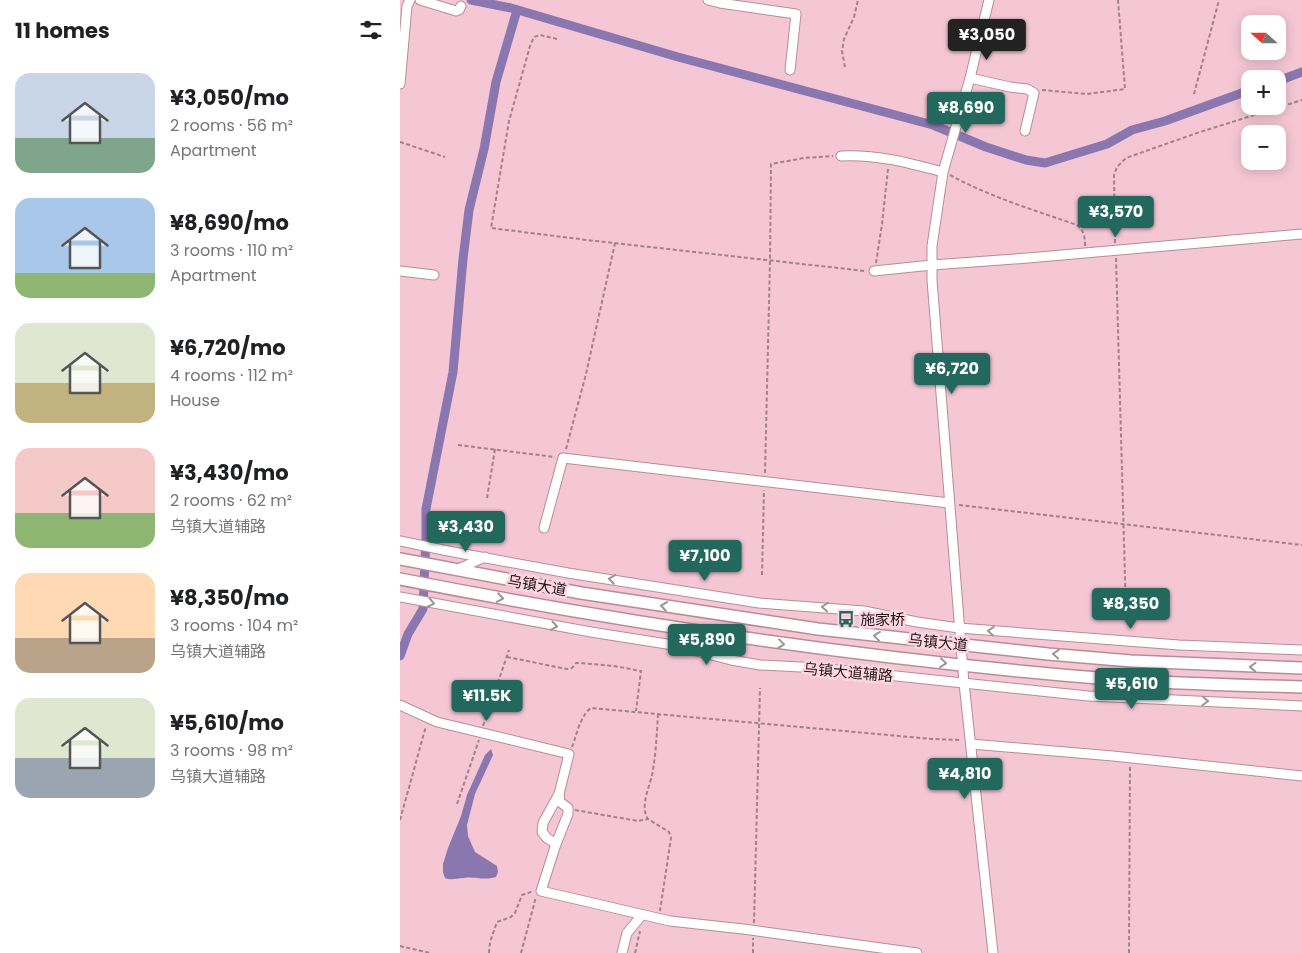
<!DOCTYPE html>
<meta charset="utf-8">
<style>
:root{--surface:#fff;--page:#f6f6f6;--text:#202124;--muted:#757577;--accent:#22685c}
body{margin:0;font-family:Poppins,"Noto Sans SC",sans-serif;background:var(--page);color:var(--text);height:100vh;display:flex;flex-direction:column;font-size:19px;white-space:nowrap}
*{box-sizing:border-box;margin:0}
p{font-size:16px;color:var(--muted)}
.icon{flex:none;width:28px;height:28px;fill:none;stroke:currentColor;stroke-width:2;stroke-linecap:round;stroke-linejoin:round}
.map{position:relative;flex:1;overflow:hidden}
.sheet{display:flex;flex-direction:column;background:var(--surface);width:400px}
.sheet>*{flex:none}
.needle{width:32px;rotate:291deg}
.fabs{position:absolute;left:841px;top:15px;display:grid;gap:10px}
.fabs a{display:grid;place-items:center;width:45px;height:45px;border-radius:10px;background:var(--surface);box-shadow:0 2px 12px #0003;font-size:25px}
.price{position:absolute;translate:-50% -42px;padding:0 11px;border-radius:5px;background:var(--accent);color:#fff;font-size:16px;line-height:32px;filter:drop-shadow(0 1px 2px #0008)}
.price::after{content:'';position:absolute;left:50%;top:30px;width:15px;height:11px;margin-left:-8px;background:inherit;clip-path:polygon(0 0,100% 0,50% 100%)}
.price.selected{background:#222;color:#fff}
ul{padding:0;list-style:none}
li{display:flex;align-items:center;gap:15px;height:125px;padding:0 15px}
li span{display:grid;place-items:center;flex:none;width:140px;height:100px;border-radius:15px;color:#555}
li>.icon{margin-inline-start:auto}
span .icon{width:60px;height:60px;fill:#fffc;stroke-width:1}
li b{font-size:21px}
h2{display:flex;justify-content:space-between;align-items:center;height:60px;padding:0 15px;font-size:21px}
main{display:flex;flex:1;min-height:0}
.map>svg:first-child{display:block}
.water{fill:#8a77af}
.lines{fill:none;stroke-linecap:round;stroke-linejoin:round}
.canal{stroke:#8a77af;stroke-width:9}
.minor-casing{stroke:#b78c98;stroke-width:11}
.major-casing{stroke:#b78c98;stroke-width:14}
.path{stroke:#a2818a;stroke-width:2;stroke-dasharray:4 2.5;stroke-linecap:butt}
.minor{stroke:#fff;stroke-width:9}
.major{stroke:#fff;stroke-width:11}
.oneway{stroke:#9c9597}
.labels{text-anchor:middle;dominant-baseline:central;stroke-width:5;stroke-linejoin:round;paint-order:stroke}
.street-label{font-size:15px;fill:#231418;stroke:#fcd7e1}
.poi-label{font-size:15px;fill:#231418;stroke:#fcd7e1;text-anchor:start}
</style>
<main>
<section class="sheet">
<h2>11 homes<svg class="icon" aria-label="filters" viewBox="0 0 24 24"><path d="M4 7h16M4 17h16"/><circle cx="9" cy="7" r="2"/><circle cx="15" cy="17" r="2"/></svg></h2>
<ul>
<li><span style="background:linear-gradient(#c9d6e8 65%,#7fa58c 0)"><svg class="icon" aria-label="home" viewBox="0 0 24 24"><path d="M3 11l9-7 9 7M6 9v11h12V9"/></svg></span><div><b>¥3,050/mo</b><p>2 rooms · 56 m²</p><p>Apartment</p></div></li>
<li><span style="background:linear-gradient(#a9c7e8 75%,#8fb573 0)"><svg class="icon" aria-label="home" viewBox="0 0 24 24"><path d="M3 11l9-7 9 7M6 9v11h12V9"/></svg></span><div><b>¥8,690/mo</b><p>3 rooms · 110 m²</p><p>Apartment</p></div></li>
<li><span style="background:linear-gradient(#dfe7d0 60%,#c2b280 0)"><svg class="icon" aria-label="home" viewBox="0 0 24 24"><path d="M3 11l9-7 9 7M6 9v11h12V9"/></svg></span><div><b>¥6,720/mo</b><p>4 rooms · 112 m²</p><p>House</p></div></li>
<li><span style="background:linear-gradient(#f6c9c9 65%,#8fb573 0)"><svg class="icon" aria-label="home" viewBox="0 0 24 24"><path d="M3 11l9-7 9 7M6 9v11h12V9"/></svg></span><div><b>¥3,430/mo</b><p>2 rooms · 62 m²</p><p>乌镇大道辅路</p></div></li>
<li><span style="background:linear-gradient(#ffd9b3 65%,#b9a48a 0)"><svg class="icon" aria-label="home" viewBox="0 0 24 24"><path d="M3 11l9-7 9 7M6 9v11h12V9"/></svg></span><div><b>¥8,350/mo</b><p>3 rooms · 104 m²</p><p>乌镇大道辅路</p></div></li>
<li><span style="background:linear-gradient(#dfe7d0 60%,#9aa5b1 0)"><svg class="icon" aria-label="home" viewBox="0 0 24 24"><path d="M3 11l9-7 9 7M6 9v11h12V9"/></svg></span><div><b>¥5,610/mo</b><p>3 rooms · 98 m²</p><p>乌镇大道辅路</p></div></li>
</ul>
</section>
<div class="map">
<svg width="902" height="953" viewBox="0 0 902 953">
<rect width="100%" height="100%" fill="#f5c7d4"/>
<path class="water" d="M91 749 93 755 75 794 67 825 68 836 75 852 97 866 98 872 96 877C83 881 75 876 64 878 56 878 53 881 45 878L43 872V864L48 848 61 816 67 795 85 755Z"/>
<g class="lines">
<g class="canal">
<path d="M71 0 111 8 278 57 533 125 586 147 626 160 645 163 707 144 732 130 765 121 850 90"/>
<path d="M878 81 902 72"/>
<path d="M0 656 8 634 23 609 26 537V509L53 372 63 259 69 210 84 149 96 82 117 10"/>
</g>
<g class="minor-casing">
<g id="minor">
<path d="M20 0 56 11 59 10 61 6"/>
<path d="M308 0 320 3 396 14 390 70"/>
<path d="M589 0 570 78 543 172 532 246V280L564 683 593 953"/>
<path d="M570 78 610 87 627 89 634 93 625 131"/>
<path d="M0 84 7 6 10 0"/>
<path d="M441 156C476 154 509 163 543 172"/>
<path d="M0 271 34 275"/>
<path d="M474 271 532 265 628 258 902 234"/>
<path d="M144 528 163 458 549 503"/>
<path d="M0 541 48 551 168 573 359 603 464 611 517 622 559 628 779 645 902 650"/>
<path d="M56 570 85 557"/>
<path d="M0 597 191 632 273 645 331 660 360 665 420 668 688 696 902 706"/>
<path d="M0 705 37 722 169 754 159 794 160 802 168 808V814L156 844 141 891 270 921 343 929 517 953"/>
<path d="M571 744 713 756 902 776"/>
<path d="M156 844 147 838 142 832 143 823 159 794"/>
<path d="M222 953 227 933 242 915"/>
</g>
</g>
<g class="major-casing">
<g id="major">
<path d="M0 559 181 593 418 629 648 654 731 661 902 668"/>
<path d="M0 579C235 625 472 660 710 679 774 684 838 685 902 687"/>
</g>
</g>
<g class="path">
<path d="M157 39 140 35 134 37 130 46 109 121 91 228 187 240 465 271"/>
<path d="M445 67 442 51 444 39 454 17 458 0"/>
<path d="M642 90 687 94 725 89 718 0"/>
<path d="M794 94 819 0"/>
<path d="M0 142 45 157"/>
<path d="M550 175C590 197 634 210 677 225 684 231 685 236 685 246"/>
<path d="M715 243 714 175 717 167 726 158 797 133 902 100"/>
<path d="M716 258 726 613"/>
<path d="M476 263 482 224 488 169"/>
<path d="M58 445 155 457"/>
<path d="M166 449 186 374 215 243"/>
<path d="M365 473 370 261 371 164 404 158 433 156"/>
<path d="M87 498 95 449"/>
<path d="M559 505 902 545"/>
<path d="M362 575 364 490"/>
<path d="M107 657 167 669 172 668 176 663H180L214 666 241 671 236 711"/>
<path d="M258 714C257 732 256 751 253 770 251 785 239 805 248 819L269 832 271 838 260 911"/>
<path d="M83 726 109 650"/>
<path d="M172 747C177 734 180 716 191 708L532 739 561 740"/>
<path d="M57 804 79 740"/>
<path d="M175 810 238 821 248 819"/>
<path d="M0 820 26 726"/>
<path d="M354 923 360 688"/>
<path d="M0 946 30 953"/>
<path d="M89 953 90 942 97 922 111 917 115 913 122 895 134 891"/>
<path d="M121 953 136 897"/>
<path d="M235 953 240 931"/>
<path d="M353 953V938"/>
<path d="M729 953 730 765"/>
</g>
<use href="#minor" class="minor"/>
<use href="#major" class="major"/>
</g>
<defs><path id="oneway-chevron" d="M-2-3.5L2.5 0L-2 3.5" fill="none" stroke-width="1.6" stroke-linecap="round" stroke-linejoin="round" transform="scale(1.25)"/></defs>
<g class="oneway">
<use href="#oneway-chevron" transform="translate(212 579) rotate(-171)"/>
<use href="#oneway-chevron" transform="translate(100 598) rotate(10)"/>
<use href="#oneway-chevron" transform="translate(31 603) rotate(12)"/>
<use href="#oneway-chevron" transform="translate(264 606) rotate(-171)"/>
<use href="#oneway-chevron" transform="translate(425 607) rotate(-175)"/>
<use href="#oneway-chevron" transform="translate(154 626) rotate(10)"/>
<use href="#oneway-chevron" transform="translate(591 631) rotate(-175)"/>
<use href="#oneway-chevron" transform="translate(477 636) rotate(-173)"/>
<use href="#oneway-chevron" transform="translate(381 644) rotate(7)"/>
<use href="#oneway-chevron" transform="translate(656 654) rotate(-175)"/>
<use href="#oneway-chevron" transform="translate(543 663) rotate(6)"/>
<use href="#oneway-chevron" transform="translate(853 667) rotate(-178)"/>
<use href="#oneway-chevron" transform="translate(805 701) rotate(2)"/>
</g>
<defs>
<g id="bus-bare" transform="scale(1.35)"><path d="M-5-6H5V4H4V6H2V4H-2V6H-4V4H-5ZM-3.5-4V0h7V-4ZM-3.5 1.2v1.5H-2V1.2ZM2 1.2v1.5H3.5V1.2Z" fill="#22685c" stroke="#fcd7e1" stroke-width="2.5" paint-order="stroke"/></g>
</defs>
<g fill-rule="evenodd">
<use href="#bus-bare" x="446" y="619"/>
</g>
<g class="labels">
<g class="street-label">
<text transform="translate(137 585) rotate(10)">乌镇大道</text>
<text transform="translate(538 642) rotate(6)">乌镇大道</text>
<text transform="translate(448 672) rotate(5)">乌镇大道辅路</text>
</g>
<g class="poi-label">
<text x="460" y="619">施家桥</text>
</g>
</g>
</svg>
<div class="fabs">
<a><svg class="needle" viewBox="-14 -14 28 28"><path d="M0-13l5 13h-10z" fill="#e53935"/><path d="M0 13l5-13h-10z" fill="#757577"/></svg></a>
<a>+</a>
<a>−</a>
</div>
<b class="price selected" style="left:587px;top:61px">¥3,050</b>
<b class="price" style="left:566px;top:134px">¥8,690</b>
<b class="price" style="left:716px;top:238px">¥3,570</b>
<b class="price" style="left:552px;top:395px">¥6,720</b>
<b class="price" style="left:66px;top:553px">¥3,430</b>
<b class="price" style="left:305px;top:582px">¥7,100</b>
<b class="price" style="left:731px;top:630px">¥8,350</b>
<b class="price" style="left:307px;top:666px">¥5,890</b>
<b class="price" style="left:732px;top:710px">¥5,610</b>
<b class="price" style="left:87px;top:722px">¥11.5K</b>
<b class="price" style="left:565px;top:800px">¥4,810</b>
</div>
</main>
